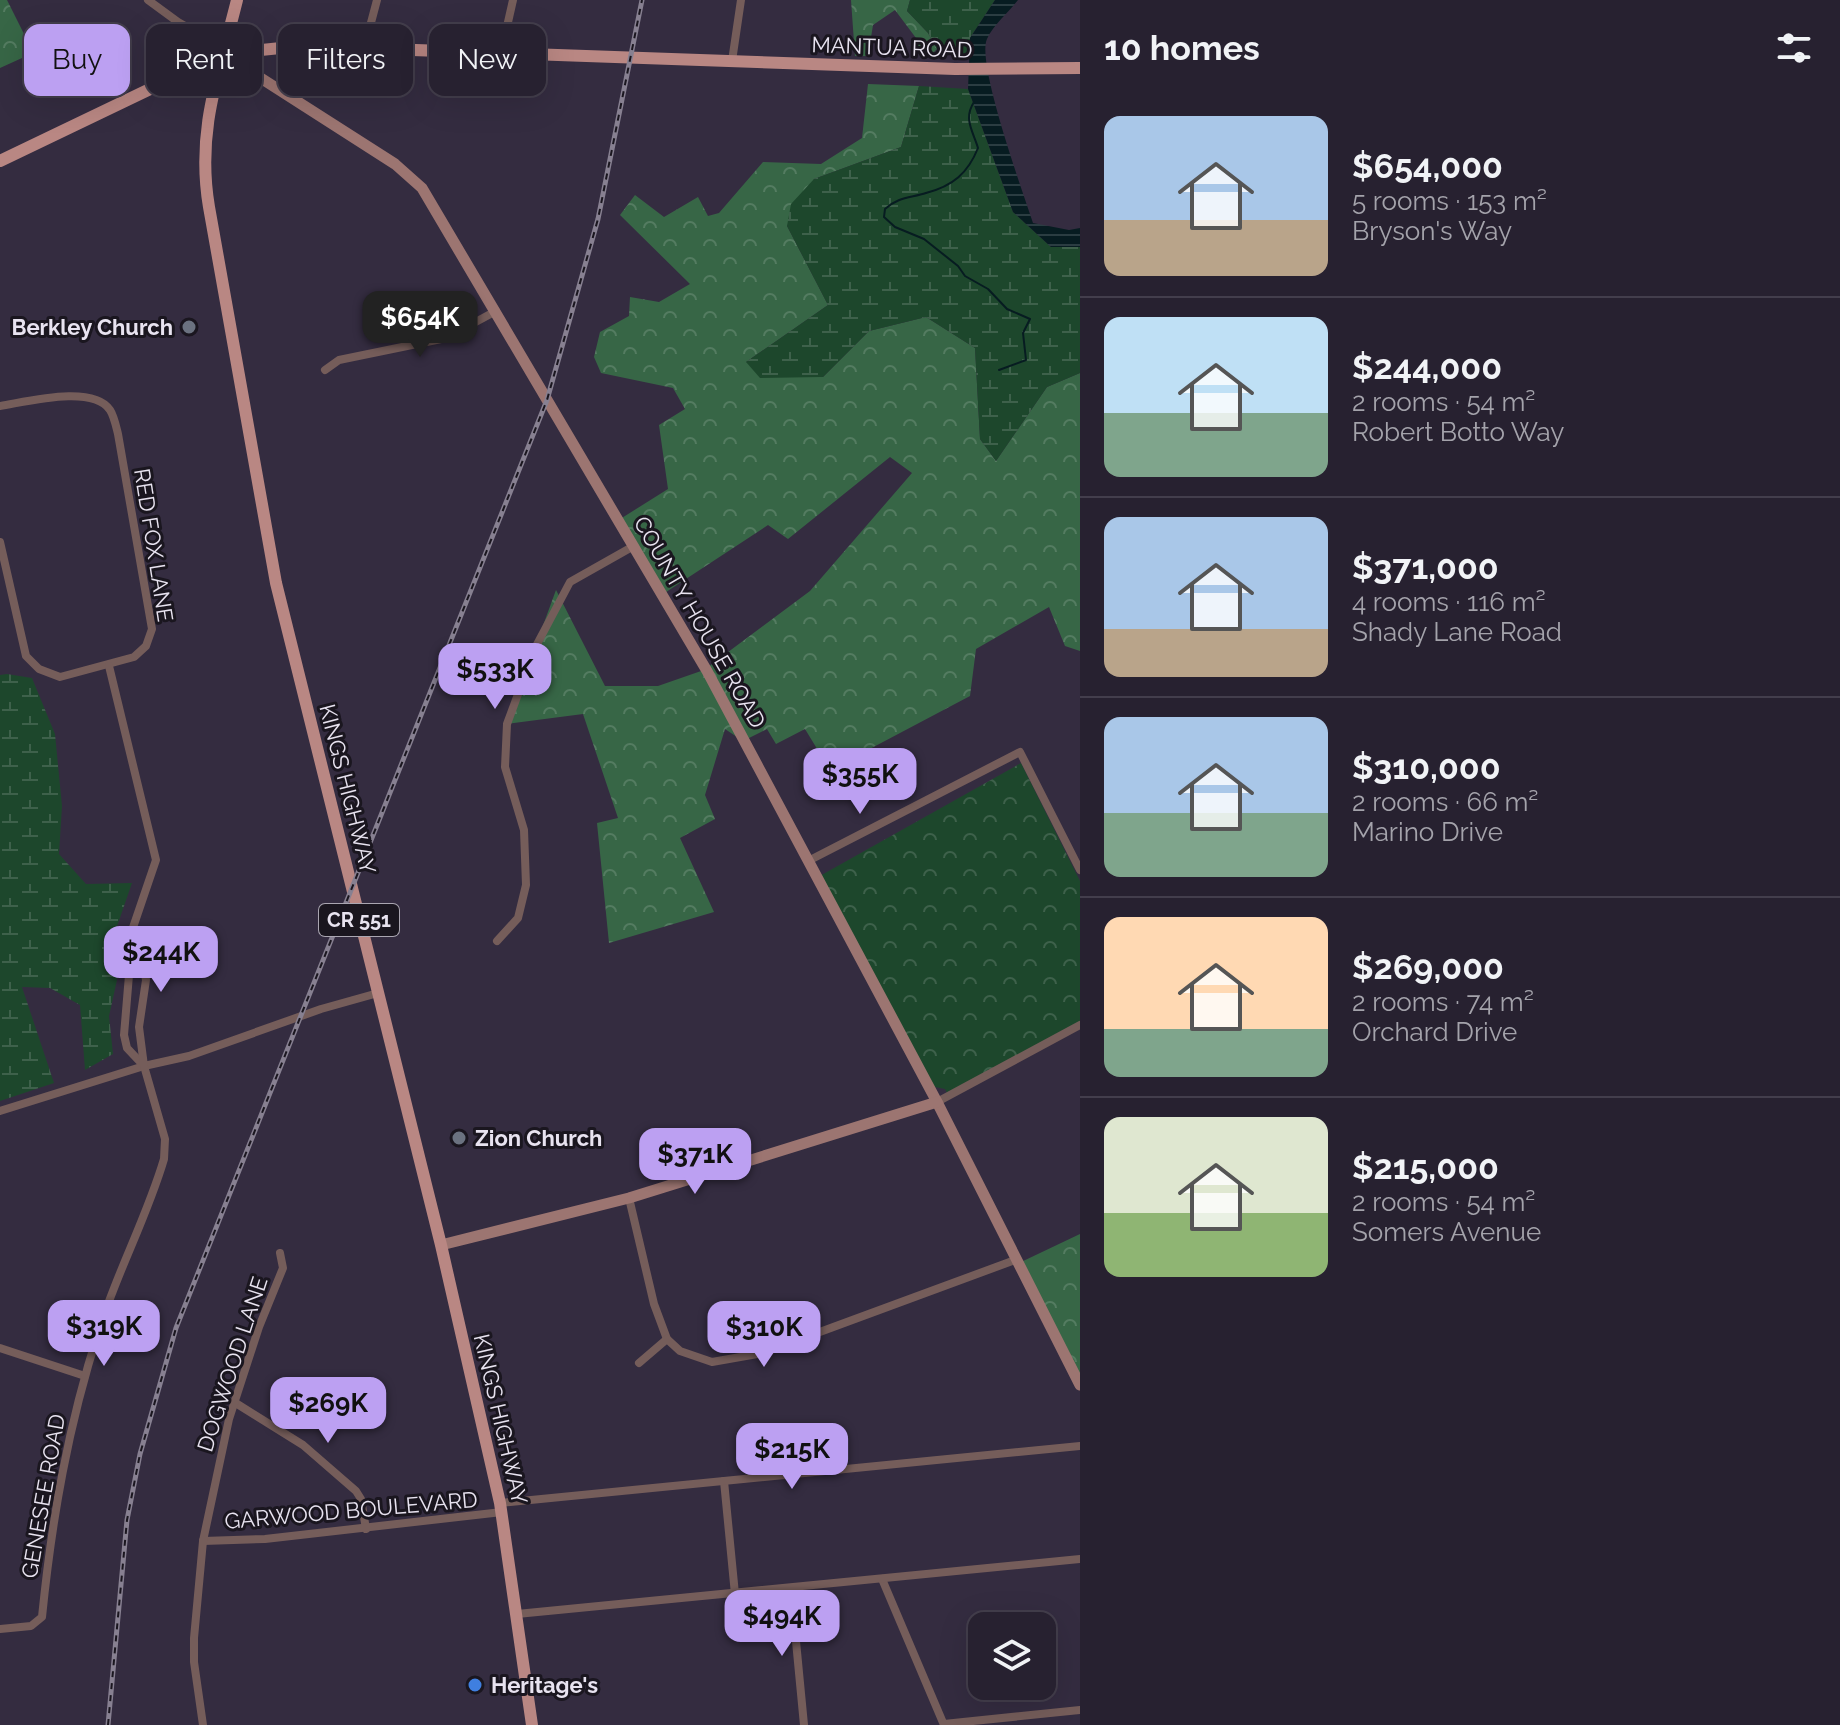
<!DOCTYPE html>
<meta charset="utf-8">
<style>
:root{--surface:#272130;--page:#332e3c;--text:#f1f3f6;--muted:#a4a3ab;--line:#433e4c;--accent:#bca0f2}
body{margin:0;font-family:Raleway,sans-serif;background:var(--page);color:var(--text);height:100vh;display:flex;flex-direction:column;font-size:30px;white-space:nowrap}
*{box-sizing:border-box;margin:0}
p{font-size:26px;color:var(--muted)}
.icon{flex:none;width:44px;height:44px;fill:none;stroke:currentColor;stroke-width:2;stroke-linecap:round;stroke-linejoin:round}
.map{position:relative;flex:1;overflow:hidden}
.sheet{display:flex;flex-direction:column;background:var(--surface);width:760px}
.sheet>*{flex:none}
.top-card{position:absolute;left:24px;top:24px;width:760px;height:72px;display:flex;gap:16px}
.fabs{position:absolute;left:968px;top:1612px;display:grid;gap:16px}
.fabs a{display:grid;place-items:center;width:88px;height:88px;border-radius:16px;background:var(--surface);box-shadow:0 8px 32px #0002,0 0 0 2px var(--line);font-size:40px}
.price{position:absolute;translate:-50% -68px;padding:0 18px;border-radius:16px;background:var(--accent);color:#111;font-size:26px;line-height:52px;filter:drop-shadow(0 2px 4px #0008)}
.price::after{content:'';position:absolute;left:50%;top:48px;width:24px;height:18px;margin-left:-12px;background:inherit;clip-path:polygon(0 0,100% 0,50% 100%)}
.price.selected{background:#222;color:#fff}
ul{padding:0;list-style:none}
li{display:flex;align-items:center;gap:24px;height:200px;padding:0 24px}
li+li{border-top:2px solid var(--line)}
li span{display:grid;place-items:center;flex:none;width:224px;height:160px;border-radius:16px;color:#555}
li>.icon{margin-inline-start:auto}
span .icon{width:96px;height:96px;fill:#fffc;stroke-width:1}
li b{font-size:34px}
h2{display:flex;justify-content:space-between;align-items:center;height:96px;padding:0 24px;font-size:34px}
.chip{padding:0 28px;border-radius:16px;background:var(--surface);box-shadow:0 8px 32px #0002,0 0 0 2px var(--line);font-size:28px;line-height:72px}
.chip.selected{background:var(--accent);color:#111}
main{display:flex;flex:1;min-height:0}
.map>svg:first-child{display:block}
.forest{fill:url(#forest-crowns)}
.wetland{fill:url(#wetland-marsh)}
.park{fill:url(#park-crowns)}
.water{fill:url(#water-rules)}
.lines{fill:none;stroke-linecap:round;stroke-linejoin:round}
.stream{stroke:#071c21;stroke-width:2}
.street{stroke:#755d5a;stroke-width:8}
.secondary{stroke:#9c7571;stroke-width:11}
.primary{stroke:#b98783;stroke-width:12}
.rail-casing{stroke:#878091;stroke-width:5}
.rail{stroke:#1a161f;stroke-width:2;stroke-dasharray:6;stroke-linecap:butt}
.worship-dot{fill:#6b7280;stroke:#1a161f;stroke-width:3}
.shop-dot{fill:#3f7fe0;stroke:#1a161f;stroke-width:3}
.labels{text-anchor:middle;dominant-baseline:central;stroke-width:6;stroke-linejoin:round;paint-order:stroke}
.shield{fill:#1a161f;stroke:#aaa6b1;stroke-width:2}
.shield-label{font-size:20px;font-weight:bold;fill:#e8e3f0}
.street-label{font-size:22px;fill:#e8e3f0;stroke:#1a161f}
.poi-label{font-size:22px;font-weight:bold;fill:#e8e3f0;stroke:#1a161f;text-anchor:start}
</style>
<main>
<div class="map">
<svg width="1080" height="1725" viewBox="0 0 1080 1725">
<defs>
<pattern id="forest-crowns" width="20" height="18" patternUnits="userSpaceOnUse" patternTransform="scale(2)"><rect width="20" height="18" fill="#376646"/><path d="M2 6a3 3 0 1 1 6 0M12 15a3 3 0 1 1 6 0" fill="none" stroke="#547c61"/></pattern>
<pattern id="wetland-marsh" width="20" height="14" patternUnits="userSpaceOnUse" patternTransform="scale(2)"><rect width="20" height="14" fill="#1d472c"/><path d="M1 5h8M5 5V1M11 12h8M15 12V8" fill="none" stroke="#3e614b"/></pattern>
<pattern id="park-crowns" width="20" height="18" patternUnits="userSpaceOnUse" patternTransform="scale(2)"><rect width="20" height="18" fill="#1d472c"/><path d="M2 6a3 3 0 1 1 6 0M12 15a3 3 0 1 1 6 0" fill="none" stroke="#3e614b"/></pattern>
<pattern id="water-rules" width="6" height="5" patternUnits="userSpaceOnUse" patternTransform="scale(2)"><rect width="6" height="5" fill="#071c21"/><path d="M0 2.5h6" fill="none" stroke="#2b3d42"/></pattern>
</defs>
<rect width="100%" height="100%" fill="#342c40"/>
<g class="forest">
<path d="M0 0H7L38 62 22 58 0 68Z"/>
<path d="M851 0H910L907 11 928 33 937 49 929 57H920L916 38 895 10 873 25 868 56H855Z"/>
<path d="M868 84 919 86 901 147 814 179 787 226 828 305 746 362 823 377 869 331 926 317 975 348 980 439 996 461 1047 387 1080 373V651L1065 646 1049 607 976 649 970 696 830 770 805 729 776 744 767 729 743 741 725 729 705 795 715 819 680 838 714 912 609 943 597 823 618 818 583 714 507 724 556 590 605 686H658L704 670 810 591 912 473 890 457 788 539 768 525 660 596 617 521 668 489 659 425 685 409 673 388 601 373 594 357 600 332 629 316 630 297 659 302 690 284 620 215 635 195 664 217 698 197 708 216 719 213 763 162 821 164 862 138Z"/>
<path d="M1080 1234V1384L1019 1263Z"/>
</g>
<g class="wetland">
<path d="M910 0H995L970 38 969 56 937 49 928 33 907 11Z"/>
<path d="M919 86 968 89 1013 212 1051 247H1080V373L1047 387 996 461 980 439 975 348 926 317 869 331 823 377 760 378 746 362 828 305 787 226 791 204 814 179 901 147Z"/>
<path d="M7 674 32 678 55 734 62 806 59 854 86 884 132 883 114 935 117 980 109 1016 113 1054 85 1070 80 1005 50 988 22 987 54 1083 0 1101V675Z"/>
</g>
<path class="park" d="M1021 763 1080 881V1022L947 1093 945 1089 930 1086 818 877Z"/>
<path class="water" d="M995 0H1018C1009 12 993 25 987 39 976 63 1023 192 1033 223L1069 230 1080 228V247H1051L1013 212 968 89 970 38Z"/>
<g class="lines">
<path class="stream" d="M974 102C963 119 973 131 978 148 968 173 953 186 926 193 910 198 898 197 885 209L884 217 895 227 924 239 958 266 965 276 988 289 1007 309 1030 319 1023 333 1026 360 999 370"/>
<g class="street">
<path d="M148 0 178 22 213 42 223 54"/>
<path d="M364 49 377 0"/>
<path d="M501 53 513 0"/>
<path d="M732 61 741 0"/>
<path d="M325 370 339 360 446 338 496 311"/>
<path d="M0 406C26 402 93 384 110 410 114 416 116 426 118 434L152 629 146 646 134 657 60 677 39 669 26 656 0 542"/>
<path d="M109 666 156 860 126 948 129 975 124 1035 127 1048 144 1066"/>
<path d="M810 860 1020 752 1080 870"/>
<path d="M497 941 518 918 526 885 524 830 505 767 507 724 535 648 570 582 632 547"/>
<path d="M937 1102 1080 1025"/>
<path d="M0 1111 144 1066 189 1056 321 1009 378 993"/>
<path d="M629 1198 654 1304 667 1339 680 1351 712 1362 763 1353 1015 1260"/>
<path d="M0 1348 85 1376"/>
<path d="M639 1363 667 1339"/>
<path d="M234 1402 303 1445 356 1491 361 1499 366 1529"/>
<path d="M724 1481 735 1594"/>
<path d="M500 1503 1080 1446"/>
<path d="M203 1541 265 1539 502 1512"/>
<path d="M882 1579 944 1725"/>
<path d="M791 1589 804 1725"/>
<path d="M517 1614 1080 1559"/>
<path d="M0 1629 31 1626 42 1617C52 1518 68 1426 99 1330 117 1272 147 1217 164 1159L165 1139 144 1066 139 1027 146 980 141 951 134 931"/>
<path d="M944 1724 1080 1710"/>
<path d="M203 1725 194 1662V1638L203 1541 229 1419 259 1327 283 1268 280 1253"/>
</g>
<g class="secondary">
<path d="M223 54 395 164 422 188 707 671 937 1102 1080 1385"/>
<path d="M441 1245 629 1198 937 1102"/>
</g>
<g class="primary">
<path d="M237 0C219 73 196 131 209 207L276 583 441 1245 500 1503 532 1725"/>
<path d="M0 161 223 54 300 46 955 69 1080 68"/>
</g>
<g class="rail-casing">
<path id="rail" d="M108 1725 127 1520 140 1454 176 1328 547 400 598 219 642 0"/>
</g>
<use href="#rail" class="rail"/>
</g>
<g class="worship-dot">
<circle cx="189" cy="327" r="8"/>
<circle cx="459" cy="1138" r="8"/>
</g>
<circle class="shop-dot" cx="475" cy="1685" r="8"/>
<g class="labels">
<rect class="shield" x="319" y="904" width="80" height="32" rx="6"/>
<g class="shield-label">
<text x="359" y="920">CR 551</text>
</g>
<g class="street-label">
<text transform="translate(892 47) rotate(2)">MANTUA ROAD</text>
<text transform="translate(154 545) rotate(81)">RED FOX LANE</text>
<text transform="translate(700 622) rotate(60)">COUNTY HOUSE ROAD</text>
<text transform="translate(348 789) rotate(76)">KINGS HIGHWAY</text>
<text transform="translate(232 1364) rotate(-72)">DOGWOOD LANE</text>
<text transform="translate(501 1419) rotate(77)">KINGS HIGHWAY</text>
<text transform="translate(43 1496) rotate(-80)">GENESEE ROAD</text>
<text transform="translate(351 1510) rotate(-5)">GARWOOD BOULEVARD</text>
</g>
<g class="poi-label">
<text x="173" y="327" text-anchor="end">Berkley Church</text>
<text x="475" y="1138">Zion Church</text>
<text x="491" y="1685">Heritage's</text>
</g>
</g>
</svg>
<div class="fabs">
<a><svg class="icon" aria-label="layers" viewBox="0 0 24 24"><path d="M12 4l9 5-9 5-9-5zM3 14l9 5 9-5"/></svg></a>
</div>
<b class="price selected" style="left:420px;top:359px">$654K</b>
<b class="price" style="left:495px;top:711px">$533K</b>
<b class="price" style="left:860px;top:816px">$355K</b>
<b class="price" style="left:161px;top:994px">$244K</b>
<b class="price" style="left:695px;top:1196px">$371K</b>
<b class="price" style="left:104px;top:1368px">$319K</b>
<b class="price" style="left:764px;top:1369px">$310K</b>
<b class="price" style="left:328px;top:1445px">$269K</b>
<b class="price" style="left:792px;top:1491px">$215K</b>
<b class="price" style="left:782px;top:1658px">$494K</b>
<div class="top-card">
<a class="chip selected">Buy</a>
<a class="chip">Rent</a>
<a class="chip">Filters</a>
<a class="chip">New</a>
</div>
</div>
<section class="sheet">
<h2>10 homes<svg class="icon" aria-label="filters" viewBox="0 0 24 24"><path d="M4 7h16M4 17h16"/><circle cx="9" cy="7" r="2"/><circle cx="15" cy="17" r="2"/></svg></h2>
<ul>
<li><span style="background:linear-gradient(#a9c7e8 65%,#b9a48a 0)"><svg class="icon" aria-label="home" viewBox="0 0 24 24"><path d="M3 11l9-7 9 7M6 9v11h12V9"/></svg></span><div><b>$654,000</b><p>5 rooms · 153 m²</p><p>Bryson's Way</p></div></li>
<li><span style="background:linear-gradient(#bfe0f5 60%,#7fa58c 0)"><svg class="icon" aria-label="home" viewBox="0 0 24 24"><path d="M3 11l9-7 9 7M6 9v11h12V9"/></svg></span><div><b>$244,000</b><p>2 rooms · 54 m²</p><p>Robert Botto Way</p></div></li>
<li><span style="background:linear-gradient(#a9c7e8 70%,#b9a48a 0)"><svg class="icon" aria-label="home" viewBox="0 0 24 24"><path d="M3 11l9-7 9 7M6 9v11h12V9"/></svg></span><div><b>$371,000</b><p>4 rooms · 116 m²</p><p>Shady Lane Road</p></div></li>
<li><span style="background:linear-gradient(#a9c7e8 60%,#7fa58c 0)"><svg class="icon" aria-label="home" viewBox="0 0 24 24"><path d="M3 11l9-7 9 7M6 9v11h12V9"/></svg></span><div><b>$310,000</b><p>2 rooms · 66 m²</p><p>Marino Drive</p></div></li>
<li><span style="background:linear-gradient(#ffd9b3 70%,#7fa58c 0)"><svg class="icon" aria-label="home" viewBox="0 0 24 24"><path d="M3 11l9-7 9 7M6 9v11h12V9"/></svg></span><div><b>$269,000</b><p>2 rooms · 74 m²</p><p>Orchard Drive</p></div></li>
<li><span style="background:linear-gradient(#dfe7d0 60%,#8fb573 0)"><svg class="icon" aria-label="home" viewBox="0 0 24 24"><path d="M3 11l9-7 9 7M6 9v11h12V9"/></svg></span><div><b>$215,000</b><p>2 rooms · 54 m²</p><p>Somers Avenue</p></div></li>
</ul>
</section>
</main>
